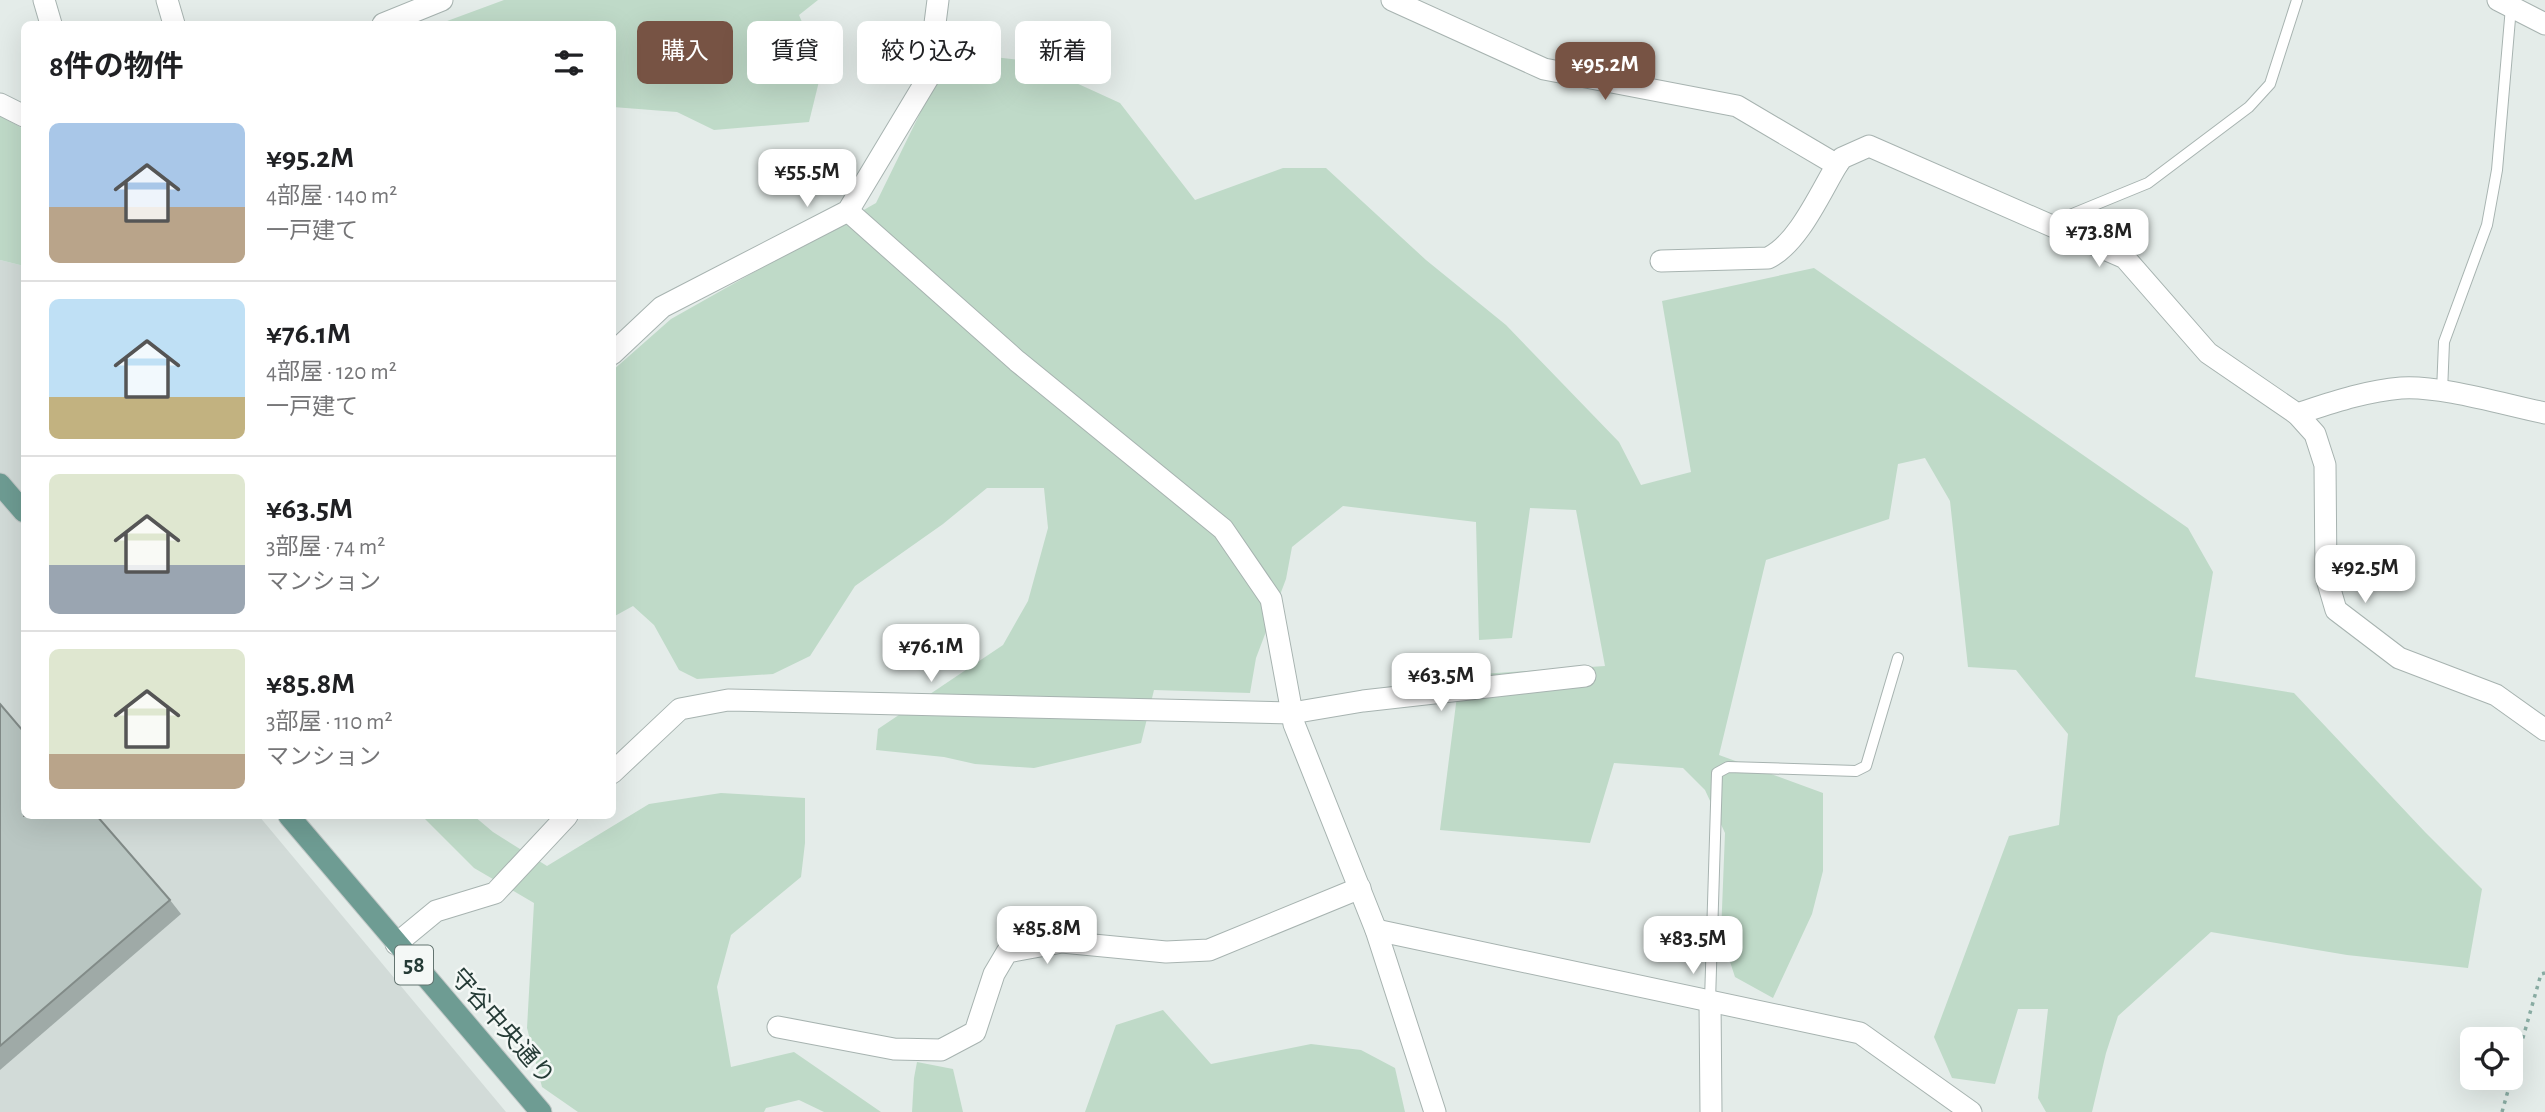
<!DOCTYPE html>
<html lang="ja">
<meta charset="utf-8">
<style>
:root{--surface:#fff;--page:#f2f2f2;--text:#202124;--muted:#757577;--line:#e0e0e0;--accent:#775344}
body{margin:0;font-family:"Alegreya Sans","Noto Sans JP",sans-serif;background:var(--page);color:var(--text);height:100vh;display:flex;flex-direction:column;font-size:26px;white-space:nowrap}
*{box-sizing:border-box;margin:0}
p{font-size:23px;color:var(--muted)}
.icon{flex:none;width:38px;height:38px;fill:none;stroke:currentColor;stroke-width:2;stroke-linecap:round;stroke-linejoin:round}
.map{position:relative;flex:1;overflow:hidden}
.side{position:absolute;left:21px;top:21px;width:595px;height:798px;display:flex;flex-direction:column;background:var(--surface);border-radius:10px;box-shadow:0 7px 28px #0002}
.side>*{flex:none}
.hud{position:absolute;left:637px;top:21px;width:665px;height:63px;display:flex;gap:14px}
.tools{position:absolute;left:2460px;top:1027px;display:grid;gap:14px}
.tools a{display:grid;place-items:center;width:63px;height:63px;border-radius:10px;background:var(--surface);box-shadow:0 7px 28px #0002;font-size:35px}
.price{position:absolute;translate:-50% -60px;padding:0 16px;border-radius:14px;background:#fff;color:#222;font-size:23px;line-height:46px;filter:drop-shadow(0 2px 4px #0008)}
.price::after{content:'';position:absolute;left:50%;top:42px;width:21px;height:16px;margin-left:-10px;background:inherit;clip-path:polygon(0 0,100% 0,50% 100%)}
.price.active{background:var(--accent);color:#fff}
ul{padding:0;list-style:none}
li{display:flex;align-items:center;gap:21px;height:175px;padding:0 28px}
li+li{border-top:2px solid var(--line)}
li span{display:grid;place-items:center;flex:none;width:196px;height:140px;border-radius:10px;color:#555}
li>.icon{margin-inline-start:auto}
span .icon{width:84px;height:84px;fill:#fffc;stroke-width:1}
li b{font-size:30px}
h2{display:flex;justify-content:space-between;align-items:center;height:84px;padding:0 28px;font-size:30px}
.chip{padding:0 24px;border-radius:10px;background:var(--surface);box-shadow:0 7px 28px #0002;font-size:24px;line-height:63px}
.chip.active{background:var(--accent);color:#fff}
.map>svg:first-child{display:block}
.built{fill:#d2dbd8}
.green{fill:#bfdac8}
.lines{fill:none;stroke-linecap:round;stroke-linejoin:round}
.service-casing{stroke:#a7b3b0;stroke-width:12}
.minor-casing{stroke:#a7b3b0;stroke-width:23}
.primary-casing{stroke:#c2c8c7;stroke-width:23}
.path{stroke:#88aba2;stroke-width:3.5;stroke-dasharray:3.5 5;stroke-linecap:butt}
.service{stroke:#fff;stroke-width:10}
.minor{stroke:#fff;stroke-width:21}
.primary{stroke:#6e9c93;stroke-width:21}
.wall{fill:#9faaa7}
.building{fill:#b9c6c2;stroke:#828b88;stroke-width:2}
.labels{text-anchor:middle;dominant-baseline:central;stroke-width:5;stroke-linejoin:round;paint-order:stroke}
.shield{fill:#f4f8f6;stroke:#637470;stroke-width:2}
.shield-label{font-size:23px;font-weight:bold;fill:#253b36}
.street-label{font-size:24px;fill:#253b36;stroke:#f4f8f6}
</style>
<div class="map">
<svg width="2545" height="1112" viewBox="0 0 2545 1112">
<rect width="100%" height="100%" fill="#e4ece9"/>
<path class="built" d="M0 260 24 266V816H259L506 1112H0Z"/>
<g class="green">
<path d="M504 0H818L799 15 822 69 809 122 714 130 677 112 613 107 612 24H439Z"/>
<path d="M950 52 1028 61 1120 103 1195 200 1283 168H1326L1426 260 1506 325 1619 442 1641 485 1691 472 1662 301 1814 268 2188 528 2213 572 2195 677 2294 693 2425 832 2482 889 2468 968 2347 955 2211 932 2118 1016 2106 1053 2092 1112H2046L2038 1098 2048 1009H2018L1995 1084 1952 1078 1934 1037 2009 836 2059 825 2068 734 2016 670 1968 667 1950 501 1925 458 1898 464 1889 519 1766 560 1719 755 1823 793V871L1812 914 1773 998 1735 977 1721 934 1725 833 1705 790 1683 768 1614 763 1590 843 1440 830 1458 688 1481 674 1605 666 1576 510 1530 508 1512 638 1479 640 1476 522 1343 506 1292 547 1286 579 1256 658 1250 693 1154 690 1141 743 1034 768 975 764 944 757 876 750 878 729 1003 645 1028 601 1048 528 1044 488H987L943 524 855 586 810 656 773 674 697 679 679 670 654 625 633 606 613 617 612 371 671 319 876 203Z"/>
<path d="M0 116 24 129V266L0 260Z"/>
<path d="M721 793 805 798V843L801 877 731 935 717 987 731 1067 794 1052 881 1112H824L799 1100 766 1108 764 1112H578L542 1087 527 1028 534 903 474 868 422 816H474L493 832 547 866 649 804Z"/>
<path d="M1163 1010 1211 1064 1311 1044 1361 1050 1395 1068 1405 1112H1085L1116 1025Z"/>
<path d="M917 1062 953 1069 963 1112H912L914 1078Z"/>
</g>
<g class="lines">
<g class="service-casing">
<g id="service">
<path d="M2048 224 2148 183 2249 107 2270 84 2297 0"/>
<path d="M2442 392 2444 342 2487 225 2497 170 2511 7"/>
<path d="M1710 1001 1717 773 1728 767 1856 771 1866 766 1898 658"/>
</g>
</g>
<g class="minor-casing">
<g id="minor">
<path d="M44 0 51 24"/>
<path d="M167 0 174 24"/>
<path d="M1392 0 1544 69 1737 106 1837 165"/>
<path d="M2498 0 2545 24"/>
<path d="M383 24 442 0"/>
<path d="M0 104 24 116"/>
<path d="M848 211 1017 361 1223 529 1271 599 1294 724 1376 930 1435 1112"/>
<path d="M1661 261 1768 258C1798 244 1820 193 1837 165L1842 158 1869 146 2125 258 2208 353 2297 414C2331 403 2365 391 2401 388 2439 385 2506 405 2545 413"/>
<path d="M612 354 662 307 848 211 928 78 938 0"/>
<path d="M2297 414 2315 434 2325 465 2326 576 2336 610 2399 658 2496 695 2545 730"/>
<path d="M612 773 680 709 728 700 1292 713 1363 701 1585 676"/>
<path d="M1376 930 1860 1033 1971 1112"/>
<path d="M396 944 436 911 495 893 567 816"/>
<path d="M1710 1001 1711 1112"/>
<path d="M778 1027 894 1049 941 1050 975 1032 994 974 1007 952 1062 942 1166 952 1209 950 1360 888"/>
</g>
</g>
<g class="primary-casing">
<g id="primary">
<path d="M0 484 24 512"/>
<path d="M289 816 541 1112"/>
</g>
</g>
<path class="path" d="M2502 1112 2541 974 2545 973"/>
<use href="#service" class="service"/>
<use href="#minor" class="minor"/>
<use href="#primary" class="primary"/>
</g>
<path class="wall" d="M0 704 170 900 181 914 0 1070Z"/>
<path class="building" d="M0 704 24 732V816H97L170 900 0 1046Z"/>
<g class="labels">
<rect class="shield" x="395" y="945.5" width="38" height="39" rx="5"/>
<g class="shield-label">
<text x="414" y="965">58</text>
</g>
<g class="street-label">
<text transform="translate(502 1027) rotate(49)">守谷中央通り</text>
</g>
</g>
</svg>
<div class="tools">
<a><svg class="icon" aria-label="locate" viewBox="0 0 24 24"><circle cx="12" cy="12" r="6"/><path d="M12 2v4M12 18v4M2 12h4M18 12h4"/></svg></a>
</div>
<b class="price active" style="left:1605px;top:102px">¥95.2M</b>
<b class="price" style="left:807px;top:209px">¥55.5M</b>
<b class="price" style="left:2099px;top:269px">¥73.8M</b>
<b class="price" style="left:2365px;top:605px">¥92.5M</b>
<b class="price" style="left:931px;top:684px">¥76.1M</b>
<b class="price" style="left:1441px;top:713px">¥63.5M</b>
<b class="price" style="left:1047px;top:966px">¥85.8M</b>
<b class="price" style="left:1693px;top:976px">¥83.5M</b>
<div class="hud">
<a class="chip active">購入</a>
<a class="chip">賃貸</a>
<a class="chip">絞り込み</a>
<a class="chip">新着</a>
</div>
<section class="side">
<h2>8件の物件<svg class="icon" aria-label="filters" viewBox="0 0 24 24"><path d="M4 7h16M4 17h16"/><circle cx="9" cy="7" r="2"/><circle cx="15" cy="17" r="2"/></svg></h2>
<ul>
<li><span style="background:linear-gradient(#a9c7e8 60%,#b9a48a 0)"><svg class="icon" aria-label="home" viewBox="0 0 24 24"><path d="M3 11l9-7 9 7M6 9v11h12V9"/></svg></span><div><b>¥95.2M</b><p>4部屋 · 140 m²</p><p>一戸建て</p></div></li>
<li><span style="background:linear-gradient(#bfe0f5 70%,#c2b280 0)"><svg class="icon" aria-label="home" viewBox="0 0 24 24"><path d="M3 11l9-7 9 7M6 9v11h12V9"/></svg></span><div><b>¥76.1M</b><p>4部屋 · 120 m²</p><p>一戸建て</p></div></li>
<li><span style="background:linear-gradient(#dfe7d0 65%,#9aa5b1 0)"><svg class="icon" aria-label="home" viewBox="0 0 24 24"><path d="M3 11l9-7 9 7M6 9v11h12V9"/></svg></span><div><b>¥63.5M</b><p>3部屋 · 74 m²</p><p>マンション</p></div></li>
<li><span style="background:linear-gradient(#dfe7d0 75%,#b9a48a 0)"><svg class="icon" aria-label="home" viewBox="0 0 24 24"><path d="M3 11l9-7 9 7M6 9v11h12V9"/></svg></span><div><b>¥85.8M</b><p>3部屋 · 110 m²</p><p>マンション</p></div></li>
</ul>
</section>
</div>
